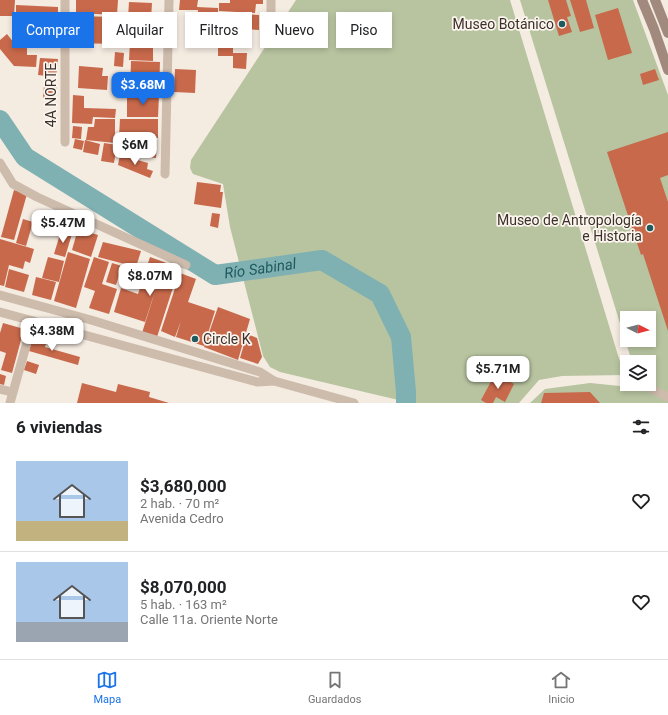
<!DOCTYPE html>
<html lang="es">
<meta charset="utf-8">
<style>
:root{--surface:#fff;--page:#f6f6f6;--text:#202124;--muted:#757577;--line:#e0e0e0;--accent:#1a73e8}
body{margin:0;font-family:Roboto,sans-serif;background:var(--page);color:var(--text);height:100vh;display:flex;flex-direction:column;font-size:15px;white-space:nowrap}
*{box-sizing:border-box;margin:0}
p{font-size:13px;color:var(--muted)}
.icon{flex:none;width:22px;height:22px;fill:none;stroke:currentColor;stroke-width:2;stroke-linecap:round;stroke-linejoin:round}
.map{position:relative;height:403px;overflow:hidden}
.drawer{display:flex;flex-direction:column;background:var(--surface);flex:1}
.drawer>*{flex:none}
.banner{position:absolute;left:12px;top:12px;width:400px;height:36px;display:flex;gap:8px}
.needle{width:26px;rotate:96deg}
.tools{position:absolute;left:620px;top:311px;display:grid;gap:8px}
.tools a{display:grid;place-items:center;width:36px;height:36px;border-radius:0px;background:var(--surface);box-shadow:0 2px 6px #0003;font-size:20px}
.price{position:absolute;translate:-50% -34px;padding:0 9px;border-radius:8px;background:#fff;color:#222;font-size:13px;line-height:26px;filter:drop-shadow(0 1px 2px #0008)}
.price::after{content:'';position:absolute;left:50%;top:24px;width:12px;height:9px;margin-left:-6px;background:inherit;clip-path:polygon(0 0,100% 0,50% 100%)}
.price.active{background:var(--accent);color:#fff}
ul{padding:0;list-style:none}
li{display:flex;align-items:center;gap:12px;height:100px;padding:0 16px}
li+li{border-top:1px solid var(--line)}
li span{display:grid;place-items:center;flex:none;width:112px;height:80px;border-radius:0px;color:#555}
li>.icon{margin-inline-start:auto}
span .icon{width:48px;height:48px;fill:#fffc;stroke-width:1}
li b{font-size:17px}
h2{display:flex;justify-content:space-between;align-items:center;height:48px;padding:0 16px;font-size:17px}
.chip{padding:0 14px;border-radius:0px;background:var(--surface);box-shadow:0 2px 6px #0003;font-size:14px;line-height:36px}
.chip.active{background:var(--accent);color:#fff}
.menu{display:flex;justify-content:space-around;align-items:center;height:56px;border-top:1px solid var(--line);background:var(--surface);font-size:11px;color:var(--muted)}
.menu a{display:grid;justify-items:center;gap:2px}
.menu .active{color:var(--accent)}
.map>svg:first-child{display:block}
.green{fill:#b8c4a0;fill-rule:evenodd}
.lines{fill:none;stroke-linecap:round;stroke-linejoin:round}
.river{stroke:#7fb0b2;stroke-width:20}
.building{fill:#c8694b}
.street{stroke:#cdbbac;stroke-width:9}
.secondary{stroke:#a18a7d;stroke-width:10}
.poi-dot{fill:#1f5a5e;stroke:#fbf5ee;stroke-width:1.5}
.labels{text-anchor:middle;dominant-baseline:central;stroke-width:3.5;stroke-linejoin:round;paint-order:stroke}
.poi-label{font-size:14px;fill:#3b302b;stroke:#fbf5ee;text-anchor:end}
.street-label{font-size:14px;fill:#3b302b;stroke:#fbf5ee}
.water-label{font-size:15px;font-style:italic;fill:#1f5a5e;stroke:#fbf5ee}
</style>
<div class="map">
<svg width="668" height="403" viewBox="0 0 668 403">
<rect width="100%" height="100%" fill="#f4ebe1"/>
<g class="green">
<path d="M296 0H510L624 375 562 376 539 380 519 403H411L280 372 270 367 263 356 230 227 223 184 193 174 190 168 191 160Z"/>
<path d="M520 0H633L668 95V403H530L545 389 590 383 640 388 649 384V362H632ZM627 318H649V340H627Z"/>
</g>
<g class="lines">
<path class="river" id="s1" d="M0 120 25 157 215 275 322 260 380 294 401 337 406 392V403"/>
</g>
<g class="building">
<path d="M0 0H15L14 16H0Z"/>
<path d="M76 0H118L117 15 76 13Z"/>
<path d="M180 0H198L197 7 218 8V17H219V21H211L219 22 217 47 185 45 186 31 193 32V20H197L198 10H179Z"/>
<path d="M230 0H263V4H256L255 13 219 11V3H230Z"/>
<path d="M548 0H566L571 16 567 17 572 32 559 36Z"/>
<path d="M570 0H586L594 28 580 32Z"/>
<path d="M129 2 152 3 151 20 128 18Z"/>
<path d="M16 5 58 7V18H45V27L20 26V17H16Z"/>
<path d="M618 8 632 53 608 60 595 15Z"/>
<path d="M220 13 259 15V30L220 28Z"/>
<path d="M73 16 117 17 116 44 72 43Z"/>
<path d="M129 20 155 21 154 32 150 31V41L134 40 135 31 128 30Z"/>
<path d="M20 28 58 30 57 44 20 43Z"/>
<path d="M229 30 245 31 244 46H228Z"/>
<path d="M7 34 14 43 27 44V55H37L36 67 14 66 0 49V40Z"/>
<path d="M130 42 153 43V61L129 60Z"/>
<path d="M218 47 233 48V56H218Z"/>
<path d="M115 52 124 53 123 67 114 66Z"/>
<path d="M233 53H247L246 69 233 68Z"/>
<path d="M40 58 58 59 56 77 38 75Z"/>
<path d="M131 61 160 62 159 93H130Z"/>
<path d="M79 66 103 68 102 76H108L107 90 78 88Z"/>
<path d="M175 69 196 70 195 93 174 92Z"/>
<path d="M655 69 659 80 643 85 640 74Z"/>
<path d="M117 77H125L124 94 116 93Z"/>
<path d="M44 84 57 85 55 100 43 98Z"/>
<path d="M127 94 159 95 158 117H127Z"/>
<path d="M73 95 84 96V108L116 109 115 118 93 117 92 124 72 123Z"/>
<path d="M95 119H115V143L86 140 88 127H94Z"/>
<path d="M120 119H158V138L119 137Z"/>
<path d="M73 126 82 127 81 139 72 138Z"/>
<path d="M668 132V175L660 178 668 202V331L643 254 641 255 607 152Z"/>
<path d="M75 139 84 141 82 150 73 148Z"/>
<path d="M125 139 157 140 156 158 124 154Z"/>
<path d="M85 140 100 144 98 155 83 152Z"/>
<path d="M104 143 117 145 114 163 101 161Z"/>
<path d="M120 155 148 163 147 169 153 171 150 178 118 165Z"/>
<path d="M197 182 221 185 220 192H223L221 208 194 204Z"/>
<path d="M14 190 27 194 14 240 1 237Z"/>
<path d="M212 213 220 214 218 228 210 226Z"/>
<path d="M23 219 33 222 26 246 16 243Z"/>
<path d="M78 229 98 235 91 257 72 250Z"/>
<path d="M61 231 72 234 65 257 54 254Z"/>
<path d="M0 239 34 249 30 263 25 261 23 269 9 265 4 286 0 285Z"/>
<path d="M103 242 141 251 136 267 98 257Z"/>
<path d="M68 252 90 259 76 308 54 301Z"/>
<path d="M48 257 64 261 59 282 42 278Z"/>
<path d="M94 257 109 262 102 284 117 289 109 314 89 308 95 291 84 287Z"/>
<path d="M150 257 164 262 179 269 157 337 142 333 158 282 145 322 114 312 121 288 138 294Z"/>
<path d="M112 263 122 266 116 285 106 282Z"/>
<path d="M9 269 29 275 24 292 5 287Z"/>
<path d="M180 273 196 279 188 302 215 311 204 346 176 337 181 321 175 337 161 331Z"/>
<path d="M36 277 56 282 51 300 32 295Z"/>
<path d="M218 307 250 319 238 360 204 347Z"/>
<path d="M3 323 24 329 12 373 1 370 6 353 0 351V333Z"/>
<path d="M247 334 257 338 262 357 258 364 240 358Z"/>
<path d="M33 337 47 341 45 347 80 357 78 365 29 351Z"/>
<path d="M27 361 39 365 36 374 24 370Z"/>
<path d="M0 374 6 376 4 385 0 384Z"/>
<path d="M495 374 514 384 505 402 496 397 493 403H486L481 400Z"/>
<path d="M82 383 116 392 118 384 150 392 149 397 169 403H77Z"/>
<path d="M590 392 600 403H541L544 393Z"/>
</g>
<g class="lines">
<g class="street">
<path d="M271 24V0"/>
<path d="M65 142V0"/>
<path d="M0 163 13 184 37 197 186 265"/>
<path d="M165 174 169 0"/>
<path d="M0 295 91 320 260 372 274 381 354 403"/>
<path d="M0 312 257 382 274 381"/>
<path d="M641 384 668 397"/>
<path d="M0 389 12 392"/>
<path d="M10 403 33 321"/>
</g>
<g class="secondary">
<path d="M642 0 654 29 668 70"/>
<path d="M655 0 668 33"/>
</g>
</g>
<g class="poi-dot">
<circle cx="562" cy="24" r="4"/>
<circle cx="650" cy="228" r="4"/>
<circle cx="195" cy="339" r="4"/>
</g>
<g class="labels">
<g class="poi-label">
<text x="554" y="24">Museo Botánico</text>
<text x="642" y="220">Museo de Antropología<tspan x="642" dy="16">e Historia</tspan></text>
<text x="203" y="339" text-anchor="start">Circle K</text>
</g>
<g class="street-label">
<text transform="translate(51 95) rotate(-90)">4A NORTE</text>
</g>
<g class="water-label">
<text stroke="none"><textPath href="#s1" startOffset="314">Río Sabinal</textPath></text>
</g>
</g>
</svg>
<div class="tools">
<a><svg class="needle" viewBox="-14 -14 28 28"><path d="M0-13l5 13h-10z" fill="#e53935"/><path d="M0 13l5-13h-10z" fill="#757577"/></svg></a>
<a><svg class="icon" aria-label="layers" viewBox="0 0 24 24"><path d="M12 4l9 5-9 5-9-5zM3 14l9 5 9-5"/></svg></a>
</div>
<b class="price active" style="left:143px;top:106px">$3.68M</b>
<b class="price" style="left:135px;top:166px">$6M</b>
<b class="price" style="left:63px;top:244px">$5.47M</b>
<b class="price" style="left:150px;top:297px">$8.07M</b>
<b class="price" style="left:52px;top:352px">$4.38M</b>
<b class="price" style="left:498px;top:390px">$5.71M</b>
<div class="banner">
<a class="chip active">Comprar</a>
<a class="chip">Alquilar</a>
<a class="chip">Filtros</a>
<a class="chip">Nuevo</a>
<a class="chip">Piso</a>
</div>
</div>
<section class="drawer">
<h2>6 viviendas<svg class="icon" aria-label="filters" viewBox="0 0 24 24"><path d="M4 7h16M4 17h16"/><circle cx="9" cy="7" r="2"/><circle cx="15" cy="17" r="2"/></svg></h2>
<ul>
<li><span style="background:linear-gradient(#a9c7e8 75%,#c2b280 0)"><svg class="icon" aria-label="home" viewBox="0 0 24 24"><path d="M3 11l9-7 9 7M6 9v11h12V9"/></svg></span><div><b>$3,680,000</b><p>2 hab. · 70 m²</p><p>Avenida Cedro</p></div><svg class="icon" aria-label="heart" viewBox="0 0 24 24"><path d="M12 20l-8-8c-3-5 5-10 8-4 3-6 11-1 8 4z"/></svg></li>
<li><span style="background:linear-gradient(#a9c7e8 75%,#9aa5b1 0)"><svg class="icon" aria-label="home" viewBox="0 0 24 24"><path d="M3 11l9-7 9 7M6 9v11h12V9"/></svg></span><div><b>$8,070,000</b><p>5 hab. · 163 m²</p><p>Calle 11a. Oriente Norte</p></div><svg class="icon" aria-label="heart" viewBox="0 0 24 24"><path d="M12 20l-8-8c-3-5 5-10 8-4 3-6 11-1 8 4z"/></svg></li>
</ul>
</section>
<nav class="menu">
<a class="active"><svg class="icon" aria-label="map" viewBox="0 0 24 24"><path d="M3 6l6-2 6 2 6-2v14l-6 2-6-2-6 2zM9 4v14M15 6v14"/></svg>Mapa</a>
<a><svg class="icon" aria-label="saved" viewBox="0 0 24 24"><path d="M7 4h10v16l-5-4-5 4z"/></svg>Guardados</a>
<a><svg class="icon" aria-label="home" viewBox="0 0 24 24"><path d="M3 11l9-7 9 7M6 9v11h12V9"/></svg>Inicio</a>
</nav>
